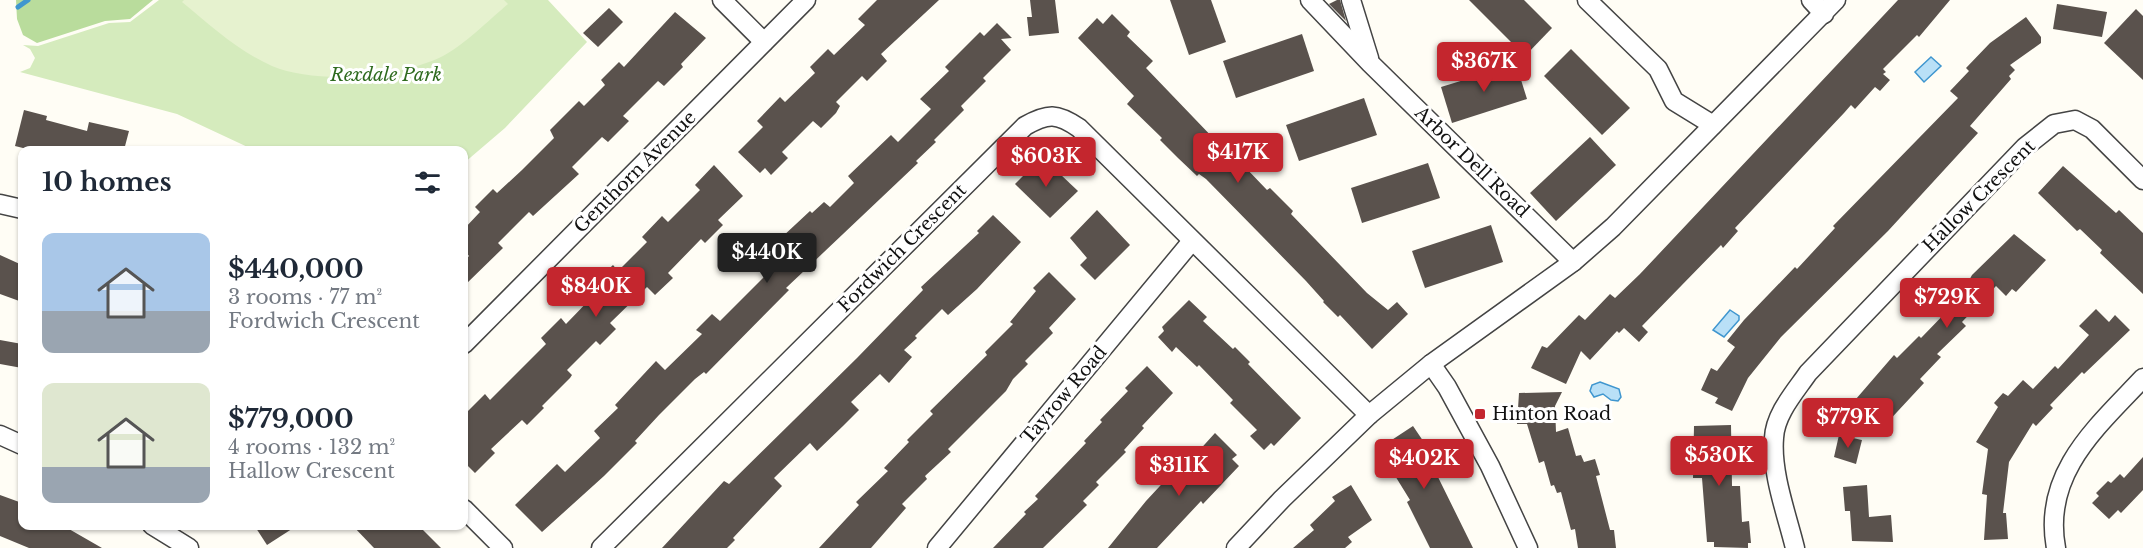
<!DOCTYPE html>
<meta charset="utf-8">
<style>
:root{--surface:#fff;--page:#f6f6f7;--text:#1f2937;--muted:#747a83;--accent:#c4262e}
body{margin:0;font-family:"Libre Baskerville",serif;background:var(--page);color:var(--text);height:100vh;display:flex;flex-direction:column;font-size:22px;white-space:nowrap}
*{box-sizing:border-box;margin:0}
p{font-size:20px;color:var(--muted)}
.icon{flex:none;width:33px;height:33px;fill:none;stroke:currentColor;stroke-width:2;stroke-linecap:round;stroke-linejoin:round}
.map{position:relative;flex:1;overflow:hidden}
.panel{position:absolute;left:18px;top:146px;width:450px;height:384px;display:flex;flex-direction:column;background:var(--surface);border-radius:12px;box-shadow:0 2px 4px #0004}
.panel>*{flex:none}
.price{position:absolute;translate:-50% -51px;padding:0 14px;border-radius:6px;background:var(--accent);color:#fff;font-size:20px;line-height:39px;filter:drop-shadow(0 2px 3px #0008)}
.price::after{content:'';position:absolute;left:50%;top:36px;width:18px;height:14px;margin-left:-9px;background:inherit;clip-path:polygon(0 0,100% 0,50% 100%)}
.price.on{background:#222;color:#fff}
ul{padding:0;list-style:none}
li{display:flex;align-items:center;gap:18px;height:150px;padding:0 24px}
li span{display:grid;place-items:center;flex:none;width:168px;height:120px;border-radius:12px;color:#555}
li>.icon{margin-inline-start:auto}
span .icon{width:72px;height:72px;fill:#fffc;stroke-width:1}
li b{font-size:26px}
h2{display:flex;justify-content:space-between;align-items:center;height:72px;padding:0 24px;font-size:26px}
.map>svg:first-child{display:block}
.green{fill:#d5ebbd}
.forest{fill:#b9dc9c}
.pitch{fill:#e6f2cf}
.water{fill:#b9e0f7;stroke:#3f96cf;stroke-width:1.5}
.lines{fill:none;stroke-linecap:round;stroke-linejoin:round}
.stream{stroke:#3f96cf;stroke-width:5}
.building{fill:#5a524d}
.minor-casing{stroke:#444;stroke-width:21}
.minor{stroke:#fff;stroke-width:18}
.poi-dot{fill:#c4262e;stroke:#fff;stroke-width:2}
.labels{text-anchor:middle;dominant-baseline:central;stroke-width:6;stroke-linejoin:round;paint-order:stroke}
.park-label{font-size:18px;font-style:italic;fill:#2f6b1f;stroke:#fff}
.street-label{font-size:18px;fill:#111;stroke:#fff}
.poi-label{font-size:18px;fill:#111;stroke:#fff;text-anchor:start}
</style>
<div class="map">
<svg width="2143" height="548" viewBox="0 0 2143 548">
<rect width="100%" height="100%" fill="#fffdf5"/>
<path class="green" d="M159 0H548L587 42 505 128 464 163V150H254L177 114 20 72 30 68 35 58 30 49 23 45 38 46 109 23 130 22Z"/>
<path class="forest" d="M16 0H153L130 19 105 21 37 43 23 35 17 19Z"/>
<path class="pitch" d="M184 0H504L508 4C489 20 464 45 443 56 399 78 318 85 272 66 238 51 210 25 182 2Z"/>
<g class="water">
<path d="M1931 57 1941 66 1924 82 1915 72Z"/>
<path d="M1730 310 1739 316V320L1724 337 1713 330Z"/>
<path d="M1600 382 1619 389 1621 397 1618 401 1611 400 1603 394 1594 397 1590 391 1592 385Z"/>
</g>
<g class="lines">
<path class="stream" d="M18 7 28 0"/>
</g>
<g class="building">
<path d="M877 0H939L881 54 887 61 867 81 862 76 836 102 840 106 836 113 821 128 813 121 782 152 788 158 771 175 765 168 760 173 738 152 763 127 757 121 780 97 785 102 815 73 810 67 828 49 834 55 865 25 858 19Z"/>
<path d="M1030 0H1055L1059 33 1029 36 1027 17H1032Z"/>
<path d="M1170 0H1211L1226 42 1189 55Z"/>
<path d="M1337 0H1340L1346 21 1329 4Z"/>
<path d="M1469 0H1524L1552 28 1525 56Z"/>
<path d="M1898 0H1950L1919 37 1917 35 1883 69 1886 72 1883 74 1890 80 1880 91 1875 87 1855 109 1851 105 1844 113 1735 228 1738 231 1723 248 1721 245 1642 326 1648 332 1639 342 1624 328 1619 333 1617 331 1590 360 1581 351 1566 384 1531 368 1542 346 1547 348 1579 315 1585 320 1610 294 1615 298 1640 274Z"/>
<path d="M2057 4 2107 12 2102 37 2053 29Z"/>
<path d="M609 8 623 22 598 47 583 33Z"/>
<path d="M2136 9 2143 16V80L2104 43Z"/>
<path d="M675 12 706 38 681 64 683 67 664 86 658 81 623 116 629 121 608 142 602 137 572 167 579 174 533 216 529 212 498 243 503 248 464 286V261L469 256 464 250V229L480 212 475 207 493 189 497 193 522 170 554 138 550 130 579 101 584 106 605 85 601 80 619 62 624 67Z"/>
<path d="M1112 14 1130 32 1127 36 1153 61 1146 68 1241 167 1243 165 1267 190 1270 188 1293 211 1291 214 1367 293 1388 310 1397 302 1408 314 1372 349 1340 315 1338 317 1323 302 1324 301 1306 281 1206 179 1199 174 1197 176 1178 158 1160 140 1162 138 1127 104 1134 96 1078 38 1097 18 1103 24Z"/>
<path d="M2026 17 2041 37V43L2010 65 2015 70 2009 76 2011 79 1970 126 1978 133 1888 231 1781 337 1748 378 1732 411 1715 403 1718 398 1701 390 1711 368 1717 371 1735 347 1727 341 1744 320 1795 267 1797 269 1835 228 1833 226 1958 98 1950 91 1969 71 1966 68 1990 43Z"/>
<path d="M997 23 1012 38 1001 39 1011 50 983 78 986 81 961 106 964 110 934 140 936 142 916 161 918 163 786 288 789 290 706 374 704 372 695 379 659 415 635 441 637 443 604 476 542 532 515 505 557 464 565 472 600 438 594 431 618 408 615 405 656 361 665 370 702 334 696 330 712 314 720 321 778 263 767 251 810 211 812 213 824 202 830 207 854 183 848 176 891 135 898 142 931 109 920 99 949 71 945 67 980 32 984 36Z"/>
<path d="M1302 34 1314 71 1236 98 1223 61Z"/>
<path d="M1571 49 1630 108 1602 135 1544 76Z"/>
<path d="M1516 64 1527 99 1452 123 1441 87Z"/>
<path d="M1364 98 1377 135 1299 161 1286 125Z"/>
<path d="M24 110 47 116 46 120 87 131 89 122 129 131 124 150H31L15 146Z"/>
<path d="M1590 137 1616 165 1556 221 1530 193Z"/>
<path d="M1042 157 1078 191 1050 218 1015 184Z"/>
<path d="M1428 163 1440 198 1362 223 1351 188Z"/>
<path d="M714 165 743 196 718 220 723 225 705 243 701 239 668 273 673 278 655 295 647 287 610 323 616 329 600 345 596 341 567 370 572 375 570 378 542 406 544 408 527 425 522 420 491 449 495 453 475 473 464 462V415L485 394 490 400 546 344 541 338 561 318 566 324 595 294 589 288 613 265 618 271 647 242 642 237 662 216 668 222 700 190 695 185Z"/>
<path d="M2063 166 2116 213 2119 210 2143 233V294L2100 253 2102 250 2080 229 2077 231 2038 193Z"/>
<path d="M1097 210 1130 245 1095 280 1080 265 1087 258 1070 238Z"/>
<path d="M993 215 1021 242 977 289 948 315 942 309 915 336 917 338 904 350 912 357 889 383 880 374 851 402 859 410 843 426 817 451 810 443 774 478 782 486 733 538 735 540 727 548H662L724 481 729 484 857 358 923 290 921 287 979 233 977 231Z"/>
<path d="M1491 225 1503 262 1425 288 1412 251Z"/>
<path d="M2014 234 2046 260 2016 292 2012 289 2006 296 1996 286 1962 322 1966 326 1937 354 1941 357 1920 379 1924 383 1884 426 1856 399 1894 355 1897 358 1919 336 1921 338 1953 305 1950 302 1966 286 1972 275Z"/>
<path d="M0 255 22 265V302L0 294Z"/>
<path d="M1049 272 1076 299 1049 328 1053 333 1025 361 1028 364 1013 379 1006 391 948 449 951 452 925 476 927 479 902 504 906 508 871 548H819L859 505 856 502 888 471 884 468 909 442 907 440 933 414 930 411 987 355 985 352 1013 324 1010 322 1036 291 1033 288Z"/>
<path d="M1189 300 1207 317 1203 321 1233 349 1235 347 1250 362 1248 364 1301 418 1274 446 1271 443 1264 450 1250 436 1257 430 1230 403 1233 400 1199 365 1197 367 1176 347 1172 352 1158 337 1164 331 1162 327Z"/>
<path d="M2096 309 2109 322 2115 315 2130 330 2084 374 2082 372 2050 405 2053 408 2036 426 2033 423 2009 462 2003 513H2006L2008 539 1984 540 1987 495 1982 494 1988 449 1976 442 1998 407 1994 403 2003 393 2008 396 2023 380 2033 389 2055 366 2058 369 2089 335 2079 326Z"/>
<path d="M0 340 22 344V368L0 364Z"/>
<path d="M1147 366 1173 393 1142 426 1144 428 1124 450 1126 452 1096 482 1099 485 1083 501 1087 505 1043 548H993L1026 514 1024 512 1038 499 1035 496 1086 443 1084 441 1102 422 1100 420 1128 391 1125 388Z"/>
<path d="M1562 392 1555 406 1556 432 1568 428 1576 456 1581 455 1584 462 1595 459 1600 475 1596 476 1610 530H1614L1616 548H1578L1575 529 1571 530 1561 492 1557 493 1554 485 1551 486 1544 461 1539 463 1527 424H1517L1519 393Z"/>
<path d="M1731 425 1732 486H1740L1742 522 1749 521 1751 543H1748V548L1714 547V542H1707L1702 478H1693L1694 426Z"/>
<path d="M1413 426 1442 469 1436 473 1473 548H1430L1407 502 1410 500 1389 466 1386 468 1375 451Z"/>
<path d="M1215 433 1237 455 1232 459 1239 466 1203 504 1201 501 1157 548H1108L1146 501 1172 473 1176 476Z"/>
<path d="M1839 435 1862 440 1856 464 1834 457Z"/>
<path d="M2143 457V490L2121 513 2118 510 2109 519 2092 503 2099 496 2096 493 2108 481 2111 483 2120 474 2124 478Z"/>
<path d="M1351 485 1372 520 1348 537 1352 542 1345 548H1293L1314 530 1310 525 1335 501 1332 497Z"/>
<path d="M1867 485 1869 517 1891 515 1893 542 1852 541 1850 511H1845L1843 487Z"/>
<path d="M0 495 22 503V525H62L102 548H29L0 536Z"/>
<path d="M254 525H298L267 545Z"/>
<path d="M352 525H418L441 548H374Z"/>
</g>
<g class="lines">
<g class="minor-casing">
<g id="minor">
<path d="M722 0 764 42"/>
<path d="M1310 0 1370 63 1573 262"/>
<path d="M1351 0 1369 58"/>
<path d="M1587 0 1658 69 1674 101 1713 125"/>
<path d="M1811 0 1824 14"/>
<path d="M0 204 22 209"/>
<path d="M464 344 806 0"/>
<path d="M1431 364 1447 387 1490 466 1528 548"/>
<path d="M0 435 22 445"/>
<path d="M464 509 503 548"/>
<path d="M152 525 189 548"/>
<path d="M601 548 1025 126C1048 113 1057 113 1079 128L1369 415"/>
<path d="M937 548 1192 241"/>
<path d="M1236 548 1282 499 1369 415 1431 364 1573 262 1613 227 1836 0"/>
<path d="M1795 548C1787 515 1771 473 1774 438 1775 414 1795 392 1808 373L2025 147 2054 124 2075 120 2092 129 2143 180"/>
<path d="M2056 548C2042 473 2097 427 2143 378"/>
</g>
</g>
<use href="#minor" class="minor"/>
</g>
<rect class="poi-dot" x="1474" y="408" width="12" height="12" rx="3"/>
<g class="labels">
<g class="park-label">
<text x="386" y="75">Rexdale Park</text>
</g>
<g class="street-label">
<text transform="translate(1472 162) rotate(44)">Arbor Dell Road</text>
<text transform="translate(635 172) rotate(-45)">Genthorn Avenue</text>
<text transform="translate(1979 196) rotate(-45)">Hallow Crescent</text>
<text transform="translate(902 248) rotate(-45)">Fordwich Crescent</text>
<text transform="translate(1064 395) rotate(-50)">Tayrow Road</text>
</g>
<g class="poi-label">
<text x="1492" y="414">Hinton Road</text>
</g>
</g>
</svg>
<b class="price" style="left:1484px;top:93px">$367K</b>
<b class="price" style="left:1238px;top:184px">$417K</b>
<b class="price" style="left:1046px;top:188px">$603K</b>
<b class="price on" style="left:767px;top:284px">$440K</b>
<b class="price" style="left:596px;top:318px">$840K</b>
<b class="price" style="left:1947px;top:329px">$729K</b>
<b class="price" style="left:1848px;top:449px">$779K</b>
<b class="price" style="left:1719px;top:487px">$530K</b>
<b class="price" style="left:1424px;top:490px">$402K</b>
<b class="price" style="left:1179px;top:497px">$311K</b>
<section class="panel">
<h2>10 homes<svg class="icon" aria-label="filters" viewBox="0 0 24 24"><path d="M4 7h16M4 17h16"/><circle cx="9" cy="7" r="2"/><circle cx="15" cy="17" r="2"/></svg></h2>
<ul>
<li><span style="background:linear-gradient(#a9c7e8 65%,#9aa5b1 0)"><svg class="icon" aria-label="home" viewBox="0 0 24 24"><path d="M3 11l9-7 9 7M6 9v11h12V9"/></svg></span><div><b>$440,000</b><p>3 rooms · 77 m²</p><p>Fordwich Crescent</p></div></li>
<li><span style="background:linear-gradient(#dfe7d0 70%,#9aa5b1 0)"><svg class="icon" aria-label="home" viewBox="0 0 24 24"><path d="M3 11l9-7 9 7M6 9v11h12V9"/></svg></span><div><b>$779,000</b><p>4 rooms · 132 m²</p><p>Hallow Crescent</p></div></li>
</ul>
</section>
</div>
